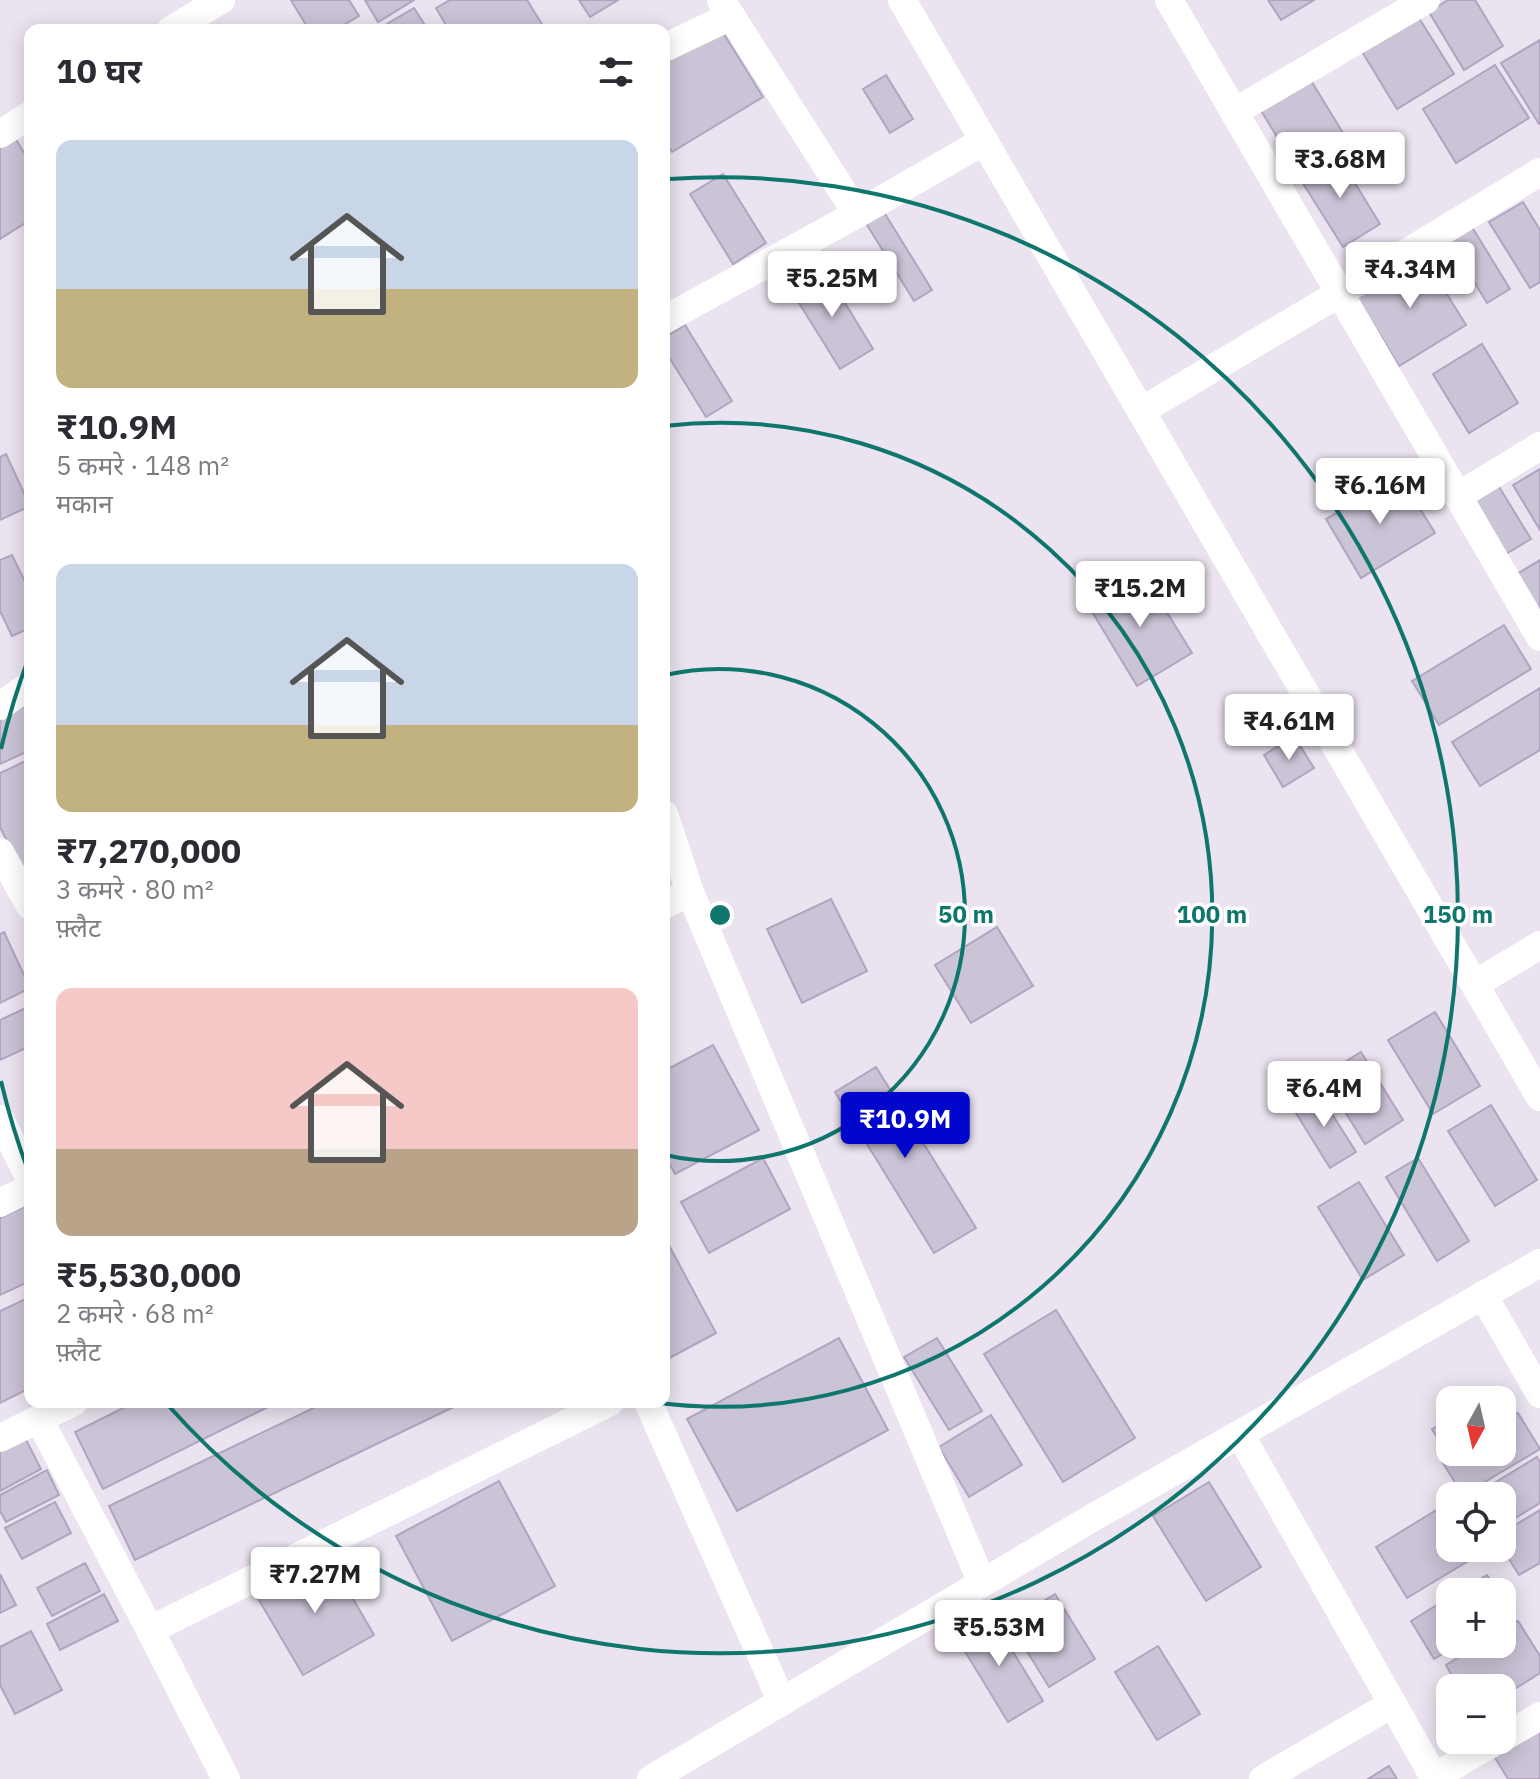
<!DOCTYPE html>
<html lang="hi">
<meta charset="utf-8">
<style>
:root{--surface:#fff;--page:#f7f7f7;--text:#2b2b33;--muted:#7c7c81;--accent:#0006cb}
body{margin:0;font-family:"IBM Plex Sans","Noto Sans Devanagari",sans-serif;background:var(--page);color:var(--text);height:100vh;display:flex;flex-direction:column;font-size:30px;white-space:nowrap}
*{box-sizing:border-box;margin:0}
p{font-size:26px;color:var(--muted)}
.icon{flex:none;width:44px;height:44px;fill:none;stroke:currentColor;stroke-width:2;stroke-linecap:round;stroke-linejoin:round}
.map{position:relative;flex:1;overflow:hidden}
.side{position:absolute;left:24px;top:24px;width:646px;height:1384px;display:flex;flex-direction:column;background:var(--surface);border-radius:16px;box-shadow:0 4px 20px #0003}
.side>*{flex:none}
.needle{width:52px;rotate:188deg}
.fabs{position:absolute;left:1436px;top:1386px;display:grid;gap:16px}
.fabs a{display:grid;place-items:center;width:80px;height:80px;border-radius:16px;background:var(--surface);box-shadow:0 4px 20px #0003;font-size:40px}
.price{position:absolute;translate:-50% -68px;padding:0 18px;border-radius:8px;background:#fff;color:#222;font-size:26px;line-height:52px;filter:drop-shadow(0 2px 4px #0008)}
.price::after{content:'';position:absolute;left:50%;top:48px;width:24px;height:18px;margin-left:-12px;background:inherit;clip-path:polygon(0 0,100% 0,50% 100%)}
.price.current{background:var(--accent);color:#fff}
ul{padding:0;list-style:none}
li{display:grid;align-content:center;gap:16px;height:424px;padding:0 32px}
li span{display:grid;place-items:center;height:248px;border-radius:16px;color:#555}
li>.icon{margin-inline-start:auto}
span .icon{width:144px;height:144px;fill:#fffc;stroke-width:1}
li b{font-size:34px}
h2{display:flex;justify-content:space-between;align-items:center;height:96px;padding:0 32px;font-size:34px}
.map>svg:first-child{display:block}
.building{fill:#cbc3d6;stroke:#b0a4c1;stroke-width:2}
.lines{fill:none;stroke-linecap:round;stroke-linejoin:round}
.street{stroke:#fff;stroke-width:28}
.ring{fill:none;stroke:#0f766e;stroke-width:4}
.centre{fill:#0f766e;stroke:#fff;stroke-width:4}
.ring-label{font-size:24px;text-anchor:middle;font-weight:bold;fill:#0f766e;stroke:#fff;stroke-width:7;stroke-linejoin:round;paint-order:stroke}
</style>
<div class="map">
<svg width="1540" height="1779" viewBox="0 0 1540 1779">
<rect width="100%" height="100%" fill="#ebe3ef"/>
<g class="building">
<path d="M291 0H349L359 16 335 30H309Z"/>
<path d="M365 0H414L378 22Z"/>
<path d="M450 0H527L543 26 536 30H449L436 8Z"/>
<path d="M579 0H618L590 17Z"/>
<path d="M1268 0H1314L1281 20Z"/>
<path d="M1448 0H1475L1503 46 1464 70 1429 12Z"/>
<path d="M414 8 428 30H390L387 24Z"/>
<path d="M1414 10 1454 74 1397 109 1358 45Z"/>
<path d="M719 26 763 97 672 152 664 139V59Z"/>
<path d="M1540 40V123L1539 124 1501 63Z"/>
<path d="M1495 65 1529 118 1456 163 1423 109Z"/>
<path d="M1307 74 1343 133 1293 163 1257 104Z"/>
<path d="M886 75 913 119 890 133 863 89Z"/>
<path d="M10 130 30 162V220L0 239V136Z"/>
<path d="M1337 154 1380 224 1343 247 1299 177Z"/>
<path d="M723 174 766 243 733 264 690 194Z"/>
<path d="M1523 202 1540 230V282L1530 288 1489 222Z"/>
<path d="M882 209 932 290 914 301 864 220Z"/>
<path d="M1472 227 1510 289 1487 303 1449 241Z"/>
<path d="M1422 254 1466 325 1399 366 1355 294Z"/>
<path d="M825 270 873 349 840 369 791 290Z"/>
<path d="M685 325 732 401 706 417 664 349V338Z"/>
<path d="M1482 344 1518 403 1469 433 1433 374Z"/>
<path d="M6 454 30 506 0 520V457Z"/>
<path d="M1540 469V530L1513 485Z"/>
<path d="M1399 475 1435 533 1361 578 1326 519Z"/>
<path d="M1493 477 1531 539 1506 554 1468 492Z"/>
<path d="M12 555 30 592V628L12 636 0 611V560Z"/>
<path d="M1540 560V612L1517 574Z"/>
<path d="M1142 572 1192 653 1137 686 1088 605Z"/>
<path d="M1504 625 1531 669 1439 725 1412 681Z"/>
<path d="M1540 688V750L1480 786 1452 742Z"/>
<path d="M30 703V750L0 764V718Z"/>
<path d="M1294 736 1314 768 1283 787 1264 755Z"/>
<path d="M30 759V888L0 827V773Z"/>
<path d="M831 899 867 971 802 1003 767 929Z"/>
<path d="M997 927 1033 986 971 1023 935 965Z"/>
<path d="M4 932 30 988 0 1003V934Z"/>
<path d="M30 1006V1046L0 1060V1020Z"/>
<path d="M1435 1012 1480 1086 1433 1114 1388 1040Z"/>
<path d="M713 1045 759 1130 675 1174 664 1154V1071Z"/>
<path d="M1361 1052 1403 1120 1365 1144 1323 1076Z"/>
<path d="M876 1067 976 1228 934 1253 835 1092Z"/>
<path d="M1317 1090 1356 1152 1330 1168 1291 1105Z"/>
<path d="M1491 1105 1537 1180 1495 1206 1448 1131Z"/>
<path d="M763 1158 790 1209 709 1253 681 1202Z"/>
<path d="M1418 1158 1469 1241 1437 1261 1386 1177Z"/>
<path d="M1359 1182 1404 1255 1363 1280 1318 1207Z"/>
<path d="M30 1204V1281L0 1295V1218Z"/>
<path d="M664 1236 716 1333 664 1361Z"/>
<path d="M30 1297V1388L0 1403V1311Z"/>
<path d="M1056 1310 1135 1438 1063 1482 984 1354Z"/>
<path d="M839 1338 888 1430 737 1511 687 1419Z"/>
<path d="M937 1338 982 1411 949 1430 904 1357Z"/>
<path d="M1502 1387 1514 1407 1502 1415V1400H1481Z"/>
<path d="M135 1402H278L103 1489 75 1432Z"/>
<path d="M326 1402H464L135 1560 109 1506Z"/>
<path d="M1518 1413 1540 1449 1463 1495 1441 1460 1455 1452H1502V1423Z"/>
<path d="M991 1415 1022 1465 969 1497 939 1447Z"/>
<path d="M1450 1419V1447L1445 1450 1432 1429Z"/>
<path d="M23 1434 41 1469 0 1491V1446Z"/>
<path d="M1537 1457 1540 1462V1503L1502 1526V1496H1473Z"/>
<path d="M47 1470 59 1495 6 1522 0 1511V1495Z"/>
<path d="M499 1481 555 1586 452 1641 396 1536Z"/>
<path d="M1209 1482 1261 1567 1206 1601 1153 1516Z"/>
<path d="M55 1502 71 1533 22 1559 5 1528Z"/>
<path d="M1438 1509 1450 1528V1548H1462L1470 1560 1407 1598 1376 1547Z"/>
<path d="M1540 1510V1563L1519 1575 1502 1548V1533Z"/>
<path d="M327 1554 374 1635 303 1675 256 1595Z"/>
<path d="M85 1563 100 1591 52 1616 37 1588Z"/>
<path d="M0 1574 16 1605 0 1613Z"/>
<path d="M1487 1575 1498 1592H1459Z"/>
<path d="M104 1594 118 1621 60 1650 47 1624Z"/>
<path d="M1055 1594 1095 1659 1049 1687 1009 1622Z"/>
<path d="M1450 1597V1644H1459L1434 1659 1411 1621Z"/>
<path d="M990 1614 1043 1701 1008 1722 955 1635Z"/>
<path d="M1518 1621 1540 1656V1673L1502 1697V1688H1459L1446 1665 1480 1644H1502V1631Z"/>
<path d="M31 1631 62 1690 15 1714 0 1685V1647Z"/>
<path d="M1158 1646 1200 1714 1157 1740 1115 1672Z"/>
<path d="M1540 1728V1779H1508L1494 1756Z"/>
<path d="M1389 1766 1397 1779H1368Z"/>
</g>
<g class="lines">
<g class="street">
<path d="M721 0 857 214 984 141"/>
<path d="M902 0 1540 1097"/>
<path d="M1169 0 1540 637"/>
<path d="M171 30 221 0"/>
<path d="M664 48 731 16"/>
<path d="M1234 112 1426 0"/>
<path d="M0 134 30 115"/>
<path d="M664 320 857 214"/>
<path d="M1141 411 1340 293 1540 172"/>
<path d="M1458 496 1540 446"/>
<path d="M0 706 30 685"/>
<path d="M664 814 690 892 664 905"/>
<path d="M0 852 30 906"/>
<path d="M690 892 982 1583"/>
<path d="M1475 984 1540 945"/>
<path d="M0 1119 30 1179"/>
<path d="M0 1203 30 1188"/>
<path d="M1483 1295 1540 1394"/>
<path d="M648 1402 782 1702"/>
<path d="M39 1419 150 1630 226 1779"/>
<path d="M1240 1434 1435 1779"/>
<path d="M0 1438 74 1402"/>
<path d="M150 1630 610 1402"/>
<path d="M1502 1738 1540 1716"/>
<path d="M1434 1777 1498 1740"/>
<path d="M651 1779 1099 1514 1540 1263"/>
<path d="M1263 1779 1392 1704"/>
</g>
</g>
<g class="ring">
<path d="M665 675A246 246 0 1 1 665 1155"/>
<path d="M664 426A492 492 0 1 1 652 1402"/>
<path d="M29 1173A738 738 0 0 1 1 1081M1 749A738 738 0 0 1 29 657M669 179A738 738 0 1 1 167 1404"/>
</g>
<circle cx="720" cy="915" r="12" class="centre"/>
<g class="ring-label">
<text x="966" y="923">50 m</text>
<text x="1212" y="923">100 m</text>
<text x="1458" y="923">150 m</text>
</g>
</svg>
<div class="fabs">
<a><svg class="needle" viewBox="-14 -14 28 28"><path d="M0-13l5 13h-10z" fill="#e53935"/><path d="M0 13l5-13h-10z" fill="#7c7c81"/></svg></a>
<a><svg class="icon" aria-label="locate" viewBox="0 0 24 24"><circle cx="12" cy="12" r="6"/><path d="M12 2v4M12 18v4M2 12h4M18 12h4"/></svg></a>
<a>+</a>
<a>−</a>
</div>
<b class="price" style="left:1340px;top:200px">₹3.68M</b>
<b class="price" style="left:1410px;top:310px">₹4.34M</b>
<b class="price" style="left:832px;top:319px">₹5.25M</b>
<b class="price" style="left:1380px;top:526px">₹6.16M</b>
<b class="price" style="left:1140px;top:629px">₹15.2M</b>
<b class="price" style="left:1289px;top:762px">₹4.61M</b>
<b class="price" style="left:1324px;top:1129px">₹6.4M</b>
<b class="price current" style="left:905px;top:1160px">₹10.9M</b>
<b class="price" style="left:315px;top:1615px">₹7.27M</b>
<b class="price" style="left:999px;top:1668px">₹5.53M</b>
<section class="side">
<h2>10 घर<svg class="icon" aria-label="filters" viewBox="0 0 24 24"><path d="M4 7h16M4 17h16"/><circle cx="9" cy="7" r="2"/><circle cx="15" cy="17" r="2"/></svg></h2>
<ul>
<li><span style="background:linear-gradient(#c9d6e8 60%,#c2b280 0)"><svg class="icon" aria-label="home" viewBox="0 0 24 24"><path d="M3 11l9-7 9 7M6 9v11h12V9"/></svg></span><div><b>₹10.9M</b><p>5 कमरे · 148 m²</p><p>मकान</p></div></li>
<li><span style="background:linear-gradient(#c9d6e8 65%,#c2b280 0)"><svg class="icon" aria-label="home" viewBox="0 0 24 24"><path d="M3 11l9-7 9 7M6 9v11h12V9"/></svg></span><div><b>₹7,270,000</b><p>3 कमरे · 80 m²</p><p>फ़्लैट</p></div></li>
<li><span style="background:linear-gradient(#f6c9c9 65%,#b9a48a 0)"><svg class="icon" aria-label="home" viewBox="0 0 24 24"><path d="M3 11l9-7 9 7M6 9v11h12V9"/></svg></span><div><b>₹5,530,000</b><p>2 कमरे · 68 m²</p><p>फ़्लैट</p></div></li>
</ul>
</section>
</div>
